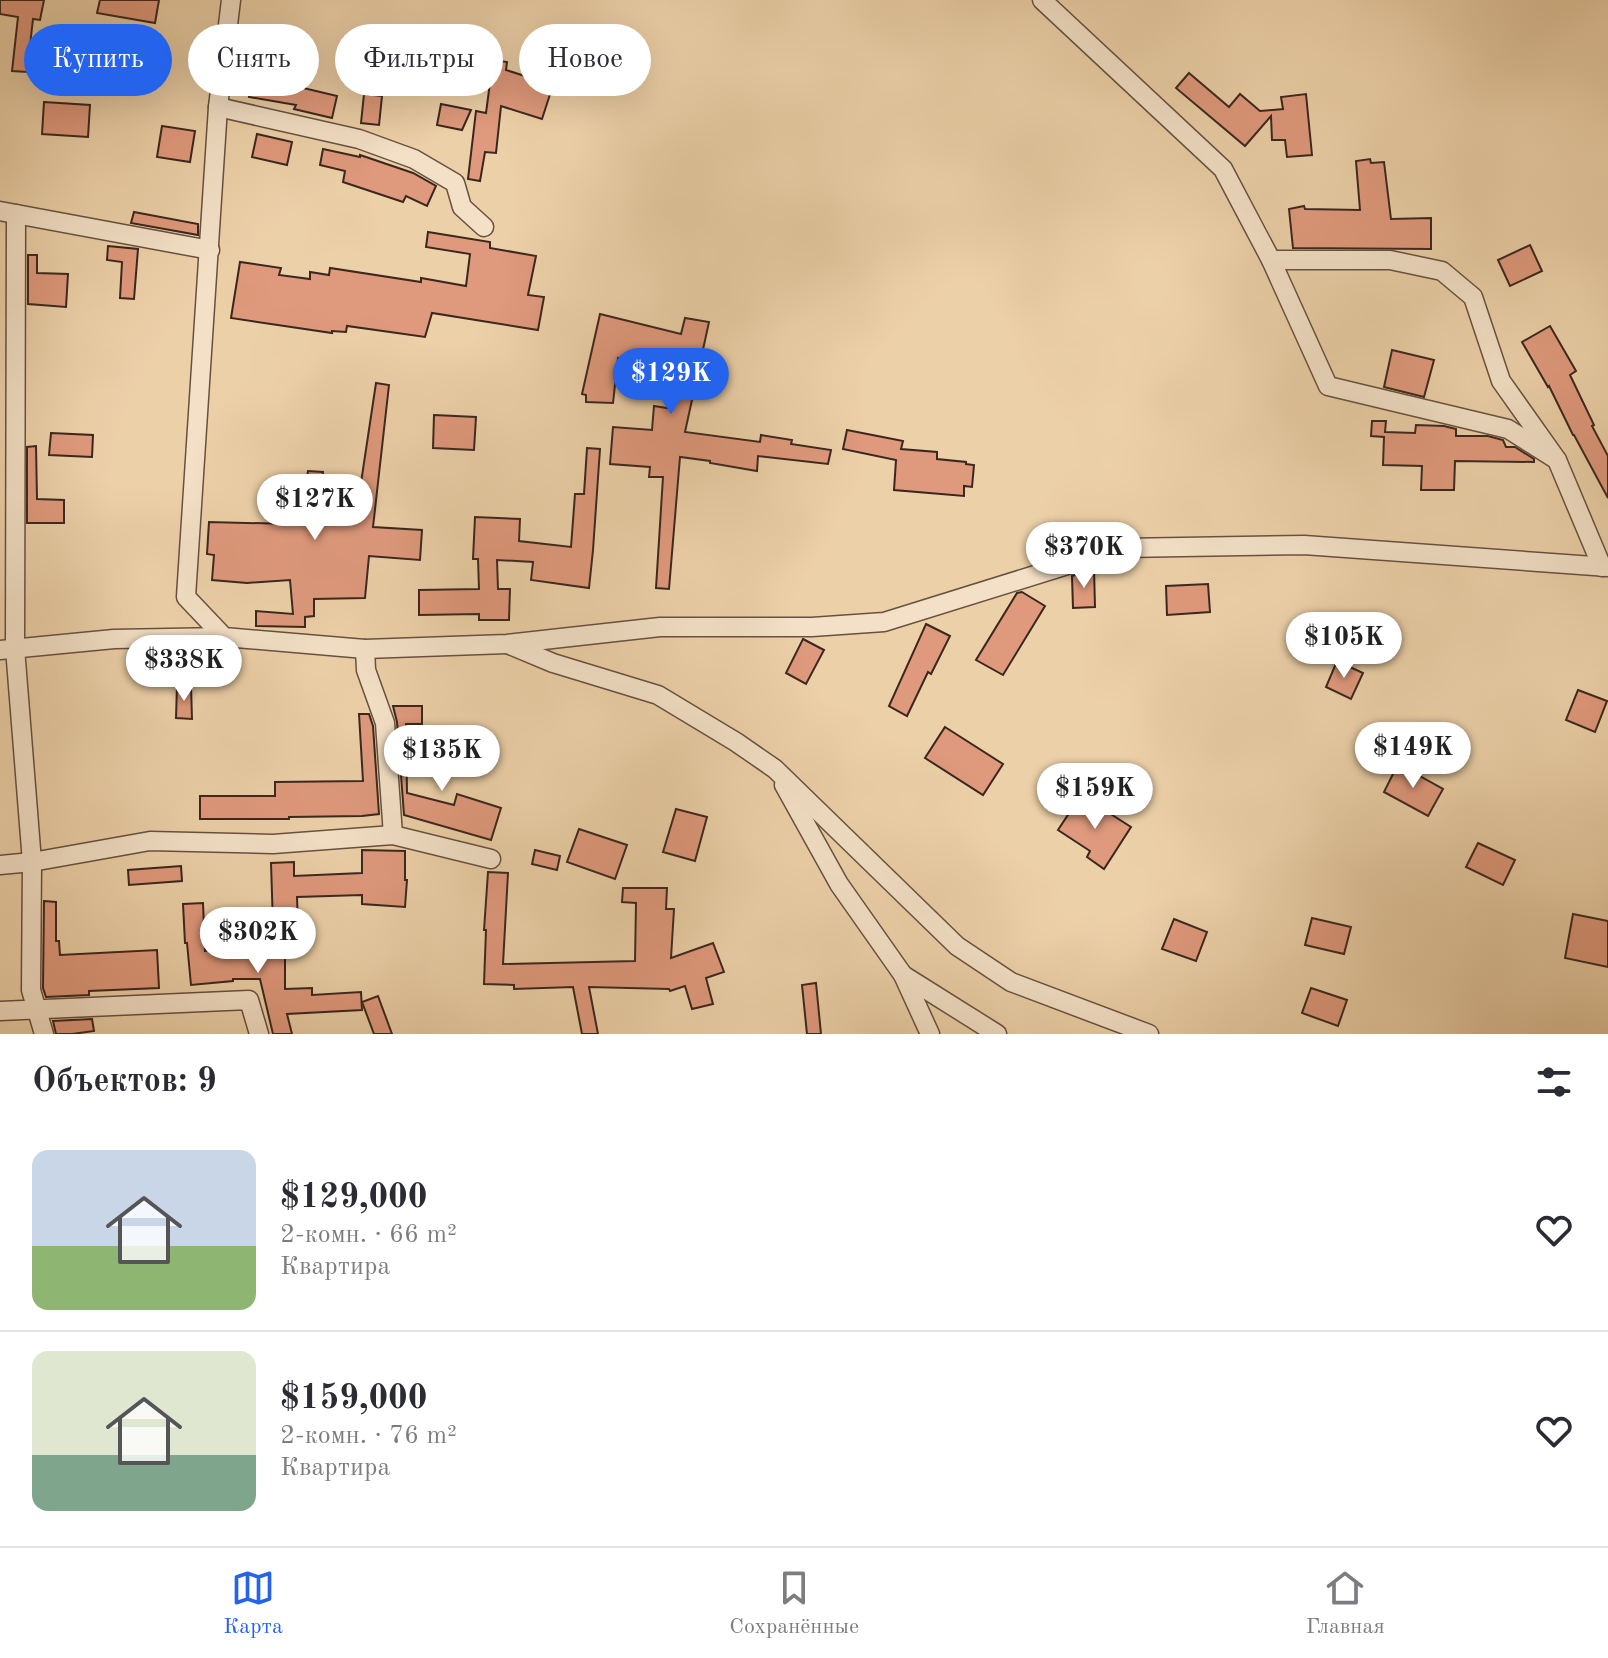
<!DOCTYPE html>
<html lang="ru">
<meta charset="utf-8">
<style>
:root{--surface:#fff;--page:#f2f2f3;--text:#2b2b33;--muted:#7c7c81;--line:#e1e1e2;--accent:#2563eb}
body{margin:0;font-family:"Old Standard TT",serif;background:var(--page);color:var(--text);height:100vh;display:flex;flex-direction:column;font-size:30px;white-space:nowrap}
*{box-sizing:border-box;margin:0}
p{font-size:26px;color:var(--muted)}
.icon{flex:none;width:44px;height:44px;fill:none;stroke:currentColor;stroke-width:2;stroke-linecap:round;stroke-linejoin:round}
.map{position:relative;height:1034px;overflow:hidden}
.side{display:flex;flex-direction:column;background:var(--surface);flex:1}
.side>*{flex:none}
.banner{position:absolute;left:24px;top:24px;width:800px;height:72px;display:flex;gap:16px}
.price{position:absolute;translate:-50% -68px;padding:0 18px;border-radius:28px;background:#fff;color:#222;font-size:26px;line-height:52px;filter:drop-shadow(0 2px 4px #0008)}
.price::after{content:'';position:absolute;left:50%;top:48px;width:24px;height:18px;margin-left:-12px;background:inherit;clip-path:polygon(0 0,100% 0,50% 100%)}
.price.selected{background:var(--accent);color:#fff}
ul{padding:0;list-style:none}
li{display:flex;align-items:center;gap:24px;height:200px;padding:0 32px}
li+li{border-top:2px solid var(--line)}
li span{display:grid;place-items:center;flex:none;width:224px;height:160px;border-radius:16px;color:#555}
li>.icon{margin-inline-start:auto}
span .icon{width:96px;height:96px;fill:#fffc;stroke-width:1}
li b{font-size:34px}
h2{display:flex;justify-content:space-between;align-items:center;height:96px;padding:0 32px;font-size:34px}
.pill{padding:0 28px;border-radius:36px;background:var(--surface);box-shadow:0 8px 32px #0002;font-size:28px;line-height:72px}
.pill.selected{background:var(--accent);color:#fff}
.tab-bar{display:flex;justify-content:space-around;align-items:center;height:112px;border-top:2px solid var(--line);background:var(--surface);font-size:22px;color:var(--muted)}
.tab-bar a{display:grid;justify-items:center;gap:4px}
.tab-bar .selected{color:var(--accent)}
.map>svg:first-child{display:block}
.building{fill:#df997c;stroke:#3b271e;stroke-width:2}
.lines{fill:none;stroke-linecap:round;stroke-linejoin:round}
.minor-casing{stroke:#675140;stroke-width:21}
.minor{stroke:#f3e0c6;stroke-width:18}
</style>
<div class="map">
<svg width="1608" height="1034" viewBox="0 0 1608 1034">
<rect width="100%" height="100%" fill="#ecd0a8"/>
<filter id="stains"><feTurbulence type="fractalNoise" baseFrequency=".0025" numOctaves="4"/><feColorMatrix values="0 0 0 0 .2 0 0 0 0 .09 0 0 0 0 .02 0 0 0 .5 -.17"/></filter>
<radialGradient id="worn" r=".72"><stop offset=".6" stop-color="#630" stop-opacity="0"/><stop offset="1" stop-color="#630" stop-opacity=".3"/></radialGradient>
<g class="building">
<path d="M0 0H44L40 20 33 19 27 72 12 71 18 17 0 14Z"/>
<path d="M100 0H159L155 23 97 13Z"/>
<path d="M583 43 585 71 570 72 569 44Z"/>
<path d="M493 60 507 62 506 70 553 85 542 119 501 106 496 153 485 152 480 181 468 179 476 111 486 113Z"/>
<path d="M254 66 297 73 295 86 337 96 332 118 294 109 296 105 249 97Z"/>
<path d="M1189 73 1229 107 1240 94 1260 111 1283 109 1281 97 1306 94 1312 155 1287 157 1285 140H1272L1271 116 1245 146 1176 88Z"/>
<path d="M364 94 382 96 379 125 361 123Z"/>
<path d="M44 102 90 105 88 137 42 134Z"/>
<path d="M441 104 471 110 462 130 437 125Z"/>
<path d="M162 126 195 131 190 162 157 157Z"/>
<path d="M257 134 292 142 287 165 252 157Z"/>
<path d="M323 149 360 157V155L413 173 436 186 427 206 406 196 403 202 343 182 345 171 320 165Z"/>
<path d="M1370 159 1371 163 1384 162 1391 219 1431 218V249L1293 248 1289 209 1304 206 1305 209 1360 210 1356 161Z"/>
<path d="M134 212 198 224V235L131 223Z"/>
<path d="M428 232 490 242V248L536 256 528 295 544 297 538 330 432 313 425 337 347 326 346 332 332 331V333L231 318 240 262 281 268 279 275 310 279V272L329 275 330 268 421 282V278L466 286 470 254 426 247Z"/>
<path d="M1530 245 1542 271 1510 286 1498 260Z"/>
<path d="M108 246 138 249 134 299 120 298 122 262 107 260Z"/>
<path d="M28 255H37V273L68 274 66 307 28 304Z"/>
<path d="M600 314 681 334 685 318 709 322 685 432 760 442 761 435 792 440 791 444 831 450 828 464 758 456 757 471 710 463V461L680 457 669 589 656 588 663 477H649L650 467 610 464 613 427 652 430 654 406 673 409 669 370 618 358 613 403 586 402V395L582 394Z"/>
<path d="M1550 326 1576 371 1570 375 1594 425 1592 426 1608 456V498L1574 435H1573L1549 386 1548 387 1522 342Z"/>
<path d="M1392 350 1434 360 1424 397 1384 387Z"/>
<path d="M376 383 389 385 373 527 422 530 420 560 369 556 365 598 314 599V616L305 617V627L256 626V611L293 614 290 580 247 583 212 580 214 555 207 554 209 522 292 524V520H300L308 471 323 472 318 514 356 516Z"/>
<path d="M434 415 476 417 474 450 433 448Z"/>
<path d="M1372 421H1386L1385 432 1415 433 1416 425 1444 426 1456 429V436H1488L1503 440 1506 447H1515L1534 459V462L1455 461 1454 490H1421L1422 466 1383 465 1384 437 1371 436Z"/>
<path d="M847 430 903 441 901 449 937 452V459L966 462V464L974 465 972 487 964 486V496L894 490 896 460 843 449Z"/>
<path d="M51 433 93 435 92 457 49 455Z"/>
<path d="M36 446 37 499 64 500V523H27V447Z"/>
<path d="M587 448 600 449 593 550 589 588 531 580 533 562 497 560 498 589H510L509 620H479V614L419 615V590L479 589 478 559H473L475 517 520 519 519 541 571 547 575 494H584Z"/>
<path d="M1094 569 1095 607 1073 608 1072 576Z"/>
<path d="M1208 584 1210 612 1167 615 1166 586Z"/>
<path d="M1022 592 1045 606 1003 675 976 660 1017 593Z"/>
<path d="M926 624 950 636 931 674 928 672 907 716 889 706Z"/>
<path d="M803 639 824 650 806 684 786 673Z"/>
<path d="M1337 661 1363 673 1351 699 1326 687Z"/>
<path d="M177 686H191L192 719 176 718Z"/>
<path d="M1578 690 1607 701 1595 732 1566 720Z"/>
<path d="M393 706H422V724H406L407 793 454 805 457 794 501 808 491 840 404 815 397 722Z"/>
<path d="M359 714H369L373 726 379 814 362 816 289 817V819H200V796H275V782L363 781Z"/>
<path d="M945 727 1003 764 983 795 925 758Z"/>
<path d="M1398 764 1443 789 1428 816 1384 792Z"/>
<path d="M1081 795 1131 827 1104 869 1087 857 1090 851 1058 830Z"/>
<path d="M676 809 707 817 695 861 663 852Z"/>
<path d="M579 829 627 845 615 879 567 862Z"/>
<path d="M1478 843 1515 860 1503 885 1466 867Z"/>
<path d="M362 850 405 851V880H407L405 907 362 904V895L297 897 298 924 273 925 271 863 294 862V876L362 873Z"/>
<path d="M535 850 560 856 557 870 532 864Z"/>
<path d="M181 866 182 881 129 885 128 870Z"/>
<path d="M488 872 508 873 503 964 635 961 636 903 622 902 623 888H667L666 909H674L671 958 713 943 724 972 706 978 713 1004 692 1009 685 986 670 991 669 989 589 987 598 1034H582L573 987 514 989V985L484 984 486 930H484Z"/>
<path d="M44 901 56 902V941H59L60 955 157 950 159 988 89 991V995L46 997 43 988Z"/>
<path d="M203 903 205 951 230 949 231 958 261 957V948H270V935H285V989L312 988V995L361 992 362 1010 287 1014 292 1034H273L260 979H233V981L191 985 187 943H185L183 904Z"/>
<path d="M1573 914 1608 921V967L1565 958Z"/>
<path d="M1312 918 1351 927 1344 954 1305 945Z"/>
<path d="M1174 919 1207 932 1196 961 1162 949Z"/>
<path d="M816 983 821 1034H807L802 985Z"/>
<path d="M1311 988 1347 1000 1338 1026 1302 1013Z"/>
<path d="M378 996 392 1034H374L362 1002Z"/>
<path d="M92 1019 94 1031 72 1034H56L53 1021Z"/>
</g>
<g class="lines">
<g class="minor-casing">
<g id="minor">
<path d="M231 0 218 107 186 597 224 637 365 649 507 644 660 627H812L884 622 1122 548 1304 545 1608 567"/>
<path d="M1042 0 1223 169 1271 260 1328 386 1508 429 1557 460"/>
<path d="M218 107 359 139 414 159 455 183 462 207 484 227"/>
<path d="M0 211 210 250"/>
<path d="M16 214 15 648 32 862 31 990 44 1034"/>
<path d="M1271 260H1390L1442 271 1473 297 1501 381 1557 460 1602 567"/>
<path d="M510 645 553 663 658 695 736 742 775 769 957 946 1011 982 1149 1034"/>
<path d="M365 649 366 670 385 723 393 835"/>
<path d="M0 650 114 639 224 637"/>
<path d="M784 785 839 884 903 975 930 1034"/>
<path d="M0 865 32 862 150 841 273 844 393 835 491 859"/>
<path d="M903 975 997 1034"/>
<path d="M0 1011 249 1000 259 1034"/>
</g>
</g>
<use href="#minor" class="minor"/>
</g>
<rect width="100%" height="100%" filter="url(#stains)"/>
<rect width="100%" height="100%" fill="url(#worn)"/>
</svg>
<b class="price selected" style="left:671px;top:416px">$129K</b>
<b class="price" style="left:315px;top:542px">$127K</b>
<b class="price" style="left:1084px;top:590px">$370K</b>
<b class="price" style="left:1344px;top:680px">$105K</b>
<b class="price" style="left:184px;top:703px">$338K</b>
<b class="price" style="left:1413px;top:790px">$149K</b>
<b class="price" style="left:442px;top:793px">$135K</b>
<b class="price" style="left:1095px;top:831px">$159K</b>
<b class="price" style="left:258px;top:975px">$302K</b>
<div class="banner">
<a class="pill selected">Купить</a>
<a class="pill">Снять</a>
<a class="pill">Фильтры</a>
<a class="pill">Новое</a>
</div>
</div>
<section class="side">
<h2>Объектов: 9<svg class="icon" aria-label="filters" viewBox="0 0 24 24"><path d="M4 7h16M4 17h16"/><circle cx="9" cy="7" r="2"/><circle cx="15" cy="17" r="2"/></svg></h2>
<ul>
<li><span style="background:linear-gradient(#c9d6e8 60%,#8fb573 0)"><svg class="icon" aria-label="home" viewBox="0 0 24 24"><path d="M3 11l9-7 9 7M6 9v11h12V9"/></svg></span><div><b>$129,000</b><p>2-комн. · 66 m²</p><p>Квартира</p></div><svg class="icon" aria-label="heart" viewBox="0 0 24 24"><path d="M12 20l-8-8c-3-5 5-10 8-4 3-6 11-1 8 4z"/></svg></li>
<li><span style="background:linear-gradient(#dfe7d0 65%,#7fa58c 0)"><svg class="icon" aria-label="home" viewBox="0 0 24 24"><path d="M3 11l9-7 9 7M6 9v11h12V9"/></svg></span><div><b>$159,000</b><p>2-комн. · 76 m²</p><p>Квартира</p></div><svg class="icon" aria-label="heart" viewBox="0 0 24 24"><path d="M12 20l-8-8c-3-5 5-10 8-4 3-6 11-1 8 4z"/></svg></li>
</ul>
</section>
<nav class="tab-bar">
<a class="selected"><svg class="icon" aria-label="map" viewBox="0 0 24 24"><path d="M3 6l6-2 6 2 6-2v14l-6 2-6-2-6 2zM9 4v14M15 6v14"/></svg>Карта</a>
<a><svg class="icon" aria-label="saved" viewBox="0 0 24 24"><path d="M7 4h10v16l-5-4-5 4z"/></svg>Сохранённые</a>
<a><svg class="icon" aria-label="home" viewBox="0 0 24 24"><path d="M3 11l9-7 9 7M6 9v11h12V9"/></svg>Главная</a>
</nav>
